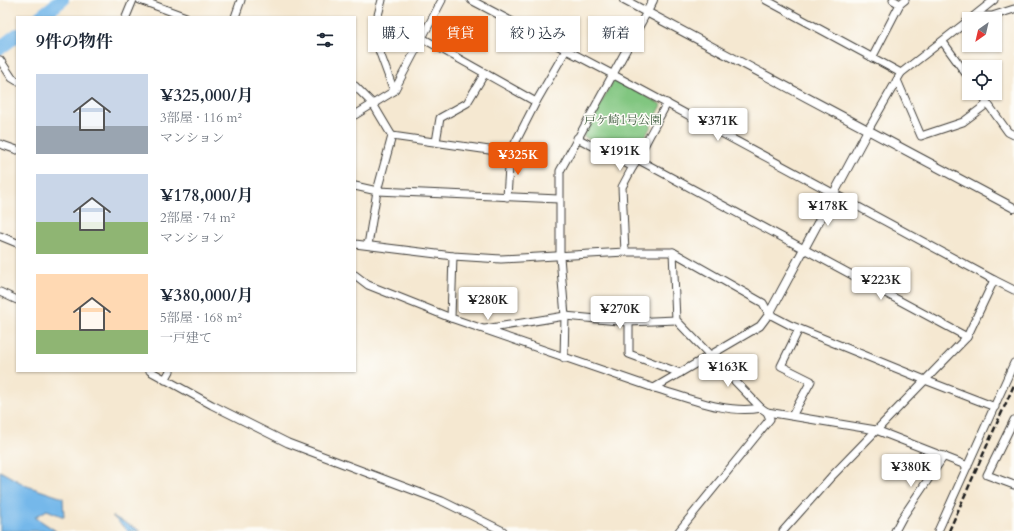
<!DOCTYPE html>
<html lang="ja">
<meta charset="utf-8">
<style>
:root{--surface:#fff;--page:#f6f6f7;--text:#1f2937;--muted:#747a83;--accent:#ea580c}
body{margin:0;font-family:Cardo,"Noto Serif JP",serif;background:var(--page);color:var(--text);height:100vh;display:flex;flex-direction:column;font-size:15px;white-space:nowrap}
*{box-sizing:border-box;margin:0}
p{font-size:13px;color:var(--muted)}
.icon{flex:none;width:22px;height:22px;fill:none;stroke:currentColor;stroke-width:2;stroke-linecap:round;stroke-linejoin:round}
.map{position:relative;flex:1;overflow:hidden}
.panel{position:absolute;left:16px;top:16px;width:340px;height:356px;display:flex;flex-direction:column;background:var(--surface);border-radius:0px;box-shadow:0 1px 3px #0004}
.panel>*{flex:none}
.banner{position:absolute;left:368px;top:16px;width:380px;height:36px;display:flex;gap:8px}
.needle{width:26px;rotate:214deg}
.buttons{position:absolute;left:962px;top:12px;display:grid;gap:8px}
.buttons a{display:grid;place-items:center;width:40px;height:40px;border-radius:0px;background:var(--surface);box-shadow:0 1px 3px #0004;font-size:20px}
.price{position:absolute;translate:-50% -34px;padding:0 9px;border-radius:4px;background:#fff;color:#222;font-size:13px;line-height:26px;filter:drop-shadow(0 1px 2px #0008)}
.price::after{content:'';position:absolute;left:50%;top:24px;width:12px;height:9px;margin-left:-6px;background:inherit;clip-path:polygon(0 0,100% 0,50% 100%)}
.price.current{background:var(--accent);color:#fff}
ul{padding:0;list-style:none}
li{display:flex;align-items:center;gap:12px;height:100px;padding:0 20px}
li span{display:grid;place-items:center;flex:none;width:112px;height:80px;border-radius:0px;color:#555}
li>.icon{margin-inline-start:auto}
span .icon{width:48px;height:48px;fill:#fffc;stroke-width:1}
li b{font-size:17px}
h2{display:flex;justify-content:space-between;align-items:center;height:48px;padding:0 20px;font-size:17px}
.pill{padding:0 14px;border-radius:0px;background:var(--surface);box-shadow:0 1px 3px #0004;font-size:14px;line-height:36px}
.pill.current{background:var(--accent);color:#fff}
.map>svg:first-child{display:block}
.green{fill:#81c680;stroke:#4e714e}
.water{fill:#74b8ea;stroke:#486a83}
.lines{fill:none;stroke-linecap:round;stroke-linejoin:round}
.river{stroke:#74b8ea;stroke-width:14}
.minor-casing{stroke:#3d3b37;stroke-width:9}
.tertiary-casing{stroke:#3d3b37;stroke-width:10}
.minor{stroke:#fff;stroke-width:7}
.tertiary{stroke:#fff;stroke-width:8}
.rail{stroke:#1c1c1c;stroke-width:2.5;stroke-dasharray:6 3;stroke-linecap:butt}
.labels{text-anchor:middle;dominant-baseline:central;stroke-width:3;stroke-linejoin:round;paint-order:stroke}
.park-label{font-size:12px;fill:#446044;stroke:#fdfcf7}
</style>
<div class="map">
<svg width="1014" height="531" viewBox="0 0 1014 531">
<rect width="100%" height="100%" fill="#fdfcf7"/>
<filter id="ink" filterUnits="userSpaceOnUse"><feTurbulence type="fractalNoise" baseFrequency=".025" numOctaves="2"/><feDisplacementMap in="SourceGraphic" scale="8" xChannelSelector="R" yChannelSelector="G"/><feConvolveMatrix kernelMatrix="1 2 1 2 8 2 1 2 1" color-interpolation-filters="sRGB"/></filter>
<filter id="wash" filterUnits="userSpaceOnUse"><feTurbulence type="fractalNoise" baseFrequency=".012" numOctaves="4" result="noise"/><feDisplacementMap in="SourceGraphic" scale="16" xChannelSelector="R" yChannelSelector="G"/><feGaussianBlur stdDeviation="0.9" result="paint"/><feColorMatrix in="noise" values="0 0 0 0 0 0 0 0 0 0 0 0 0 0 0 0 0 1.4 0 .05"/><feComposite in="paint" operator="in"/></filter>
<g filter="url(#wash)">
<rect width="100%" height="100%" fill="#f5e8d1"/>
<path class="green" d="M614 79 662 105 632 162 583 136Z"/>
<g class="water">
<path d="M0 471 27 486 63 498 64 517 47 510 35 517 56 531H0Z"/>
<path d="M112 516 141 531H128Z"/>
</g>
<g class="lines">
<g class="river">
<path d="M40 17 62 0"/>
<path d="M0 48 17 35"/>
</g>
</g>
</g>
<g filter="url(#ink)">
<g class="lines">
<g class="minor-casing">
<g id="minor">
<path d="M140 0 186 17"/>
<path d="M382 0 373 34 394 91"/>
<path d="M471 0 612 74 994 280 1014 290"/>
<path d="M766 0 901 73"/>
<path d="M893 0 900 4"/>
<path d="M974 16 994 0"/>
<path d="M975 16H992L1014 9"/>
<path d="M126 17 133 0"/>
<path d="M235 17 241 0"/>
<path d="M422 38 536 102"/>
<path d="M943 42 969 78"/>
<path d="M872 58 900 4 905 0"/>
<path d="M0 60 12 78 17 81"/>
<path d="M897 80 921 136 963 122 987 104"/>
<path d="M355 86 373 104 392 136 377 191 368 245"/>
<path d="M980 93 1008 132 1014 135"/>
<path d="M355 115 394 91 442 0"/>
<path d="M868 130 901 73 969 20"/>
<path d="M392 136 510 153"/>
<path d="M577 138 633 167"/>
<path d="M436 142 440 118 467 103 485 73"/>
<path d="M0 144 17 150"/>
<path d="M637 159 967 337"/>
<path d="M355 186 377 191 559 199"/>
<path d="M507 197 510 153 536 102 566 50"/>
<path d="M0 236 17 243"/>
<path d="M355 244 453 256 501 259 625 252H673L763 303 769 314 790 325 925 380 995 407"/>
<path d="M625 252 622 187 667 103"/>
<path d="M673 252 676 320 761 408 767 412 876 430 968 466"/>
<path d="M453 256 451 318 654 388 760 326 769 314"/>
<path d="M355 275 368 285 451 318"/>
<path d="M0 292 17 300"/>
<path d="M629 322V354L680 373"/>
<path d="M485 329 565 316 629 322 676 320"/>
<path d="M564 358 565 316 560 257V171L647 12"/>
<path d="M150 371 212 405 288 443 442 501 503 531"/>
<path d="M165 380 170 371"/>
<path d="M654 388C686 397 727 415 761 408"/>
<path d="M792 416 811 381 781 366 799 329"/>
<path d="M1014 420 987 475 1014 485"/>
<path d="M679 531 770 419 767 412"/>
<path d="M783 531 831 477 967 337 994 280"/>
<path d="M895 531 902 518 944 456"/>
<path d="M938 531 1014 363"/>
</g>
</g>
<g class="tertiary-casing">
<g id="tertiary">
<path d="M624 0 1014 208"/>
<path d="M647 12 653 0"/>
<path d="M769 314 868 130"/>
</g>
</g>
<use href="#minor" class="minor"/>
<use href="#tertiary" class="tertiary"/>
<path class="rail" d="M949 531 1014 385"/>
</g>
</g>
<g class="labels">
<g class="park-label">
<text x="623" y="120">戸ケ崎1号公園</text>
</g>
</g>
</svg>
<div class="buttons">
<a><svg class="needle" viewBox="-14 -14 28 28"><path d="M0-13l5 13h-10z" fill="#e53935"/><path d="M0 13l5-13h-10z" fill="#747a83"/></svg></a>
<a><svg class="icon" aria-label="locate" viewBox="0 0 24 24"><circle cx="12" cy="12" r="6"/><path d="M12 2v4M12 18v4M2 12h4M18 12h4"/></svg></a>
</div>
<b class="price" style="left:718px;top:142px">¥371K</b>
<b class="price" style="left:620px;top:172px">¥191K</b>
<b class="price current" style="left:518px;top:176px">¥325K</b>
<b class="price" style="left:828px;top:227px">¥178K</b>
<b class="price" style="left:881px;top:301px">¥223K</b>
<b class="price" style="left:488px;top:321px">¥280K</b>
<b class="price" style="left:620px;top:330px">¥270K</b>
<b class="price" style="left:728px;top:388px">¥163K</b>
<b class="price" style="left:911px;top:488px">¥380K</b>
<div class="banner">
<a class="pill">購入</a>
<a class="pill current">賃貸</a>
<a class="pill">絞り込み</a>
<a class="pill">新着</a>
</div>
<section class="panel">
<h2>9件の物件<svg class="icon" aria-label="filters" viewBox="0 0 24 24"><path d="M4 7h16M4 17h16"/><circle cx="9" cy="7" r="2"/><circle cx="15" cy="17" r="2"/></svg></h2>
<ul>
<li><span style="background:linear-gradient(#c9d6e8 65%,#9aa5b1 0)"><svg class="icon" aria-label="home" viewBox="0 0 24 24"><path d="M3 11l9-7 9 7M6 9v11h12V9"/></svg></span><div><b>¥325,000/月</b><p>3部屋 · 116 m²</p><p>マンション</p></div></li>
<li><span style="background:linear-gradient(#c9d6e8 60%,#8fb573 0)"><svg class="icon" aria-label="home" viewBox="0 0 24 24"><path d="M3 11l9-7 9 7M6 9v11h12V9"/></svg></span><div><b>¥178,000/月</b><p>2部屋 · 74 m²</p><p>マンション</p></div></li>
<li><span style="background:linear-gradient(#ffd9b3 70%,#8fb573 0)"><svg class="icon" aria-label="home" viewBox="0 0 24 24"><path d="M3 11l9-7 9 7M6 9v11h12V9"/></svg></span><div><b>¥380,000/月</b><p>5部屋 · 168 m²</p><p>一戸建て</p></div></li>
</ul>
</section>
</div>
